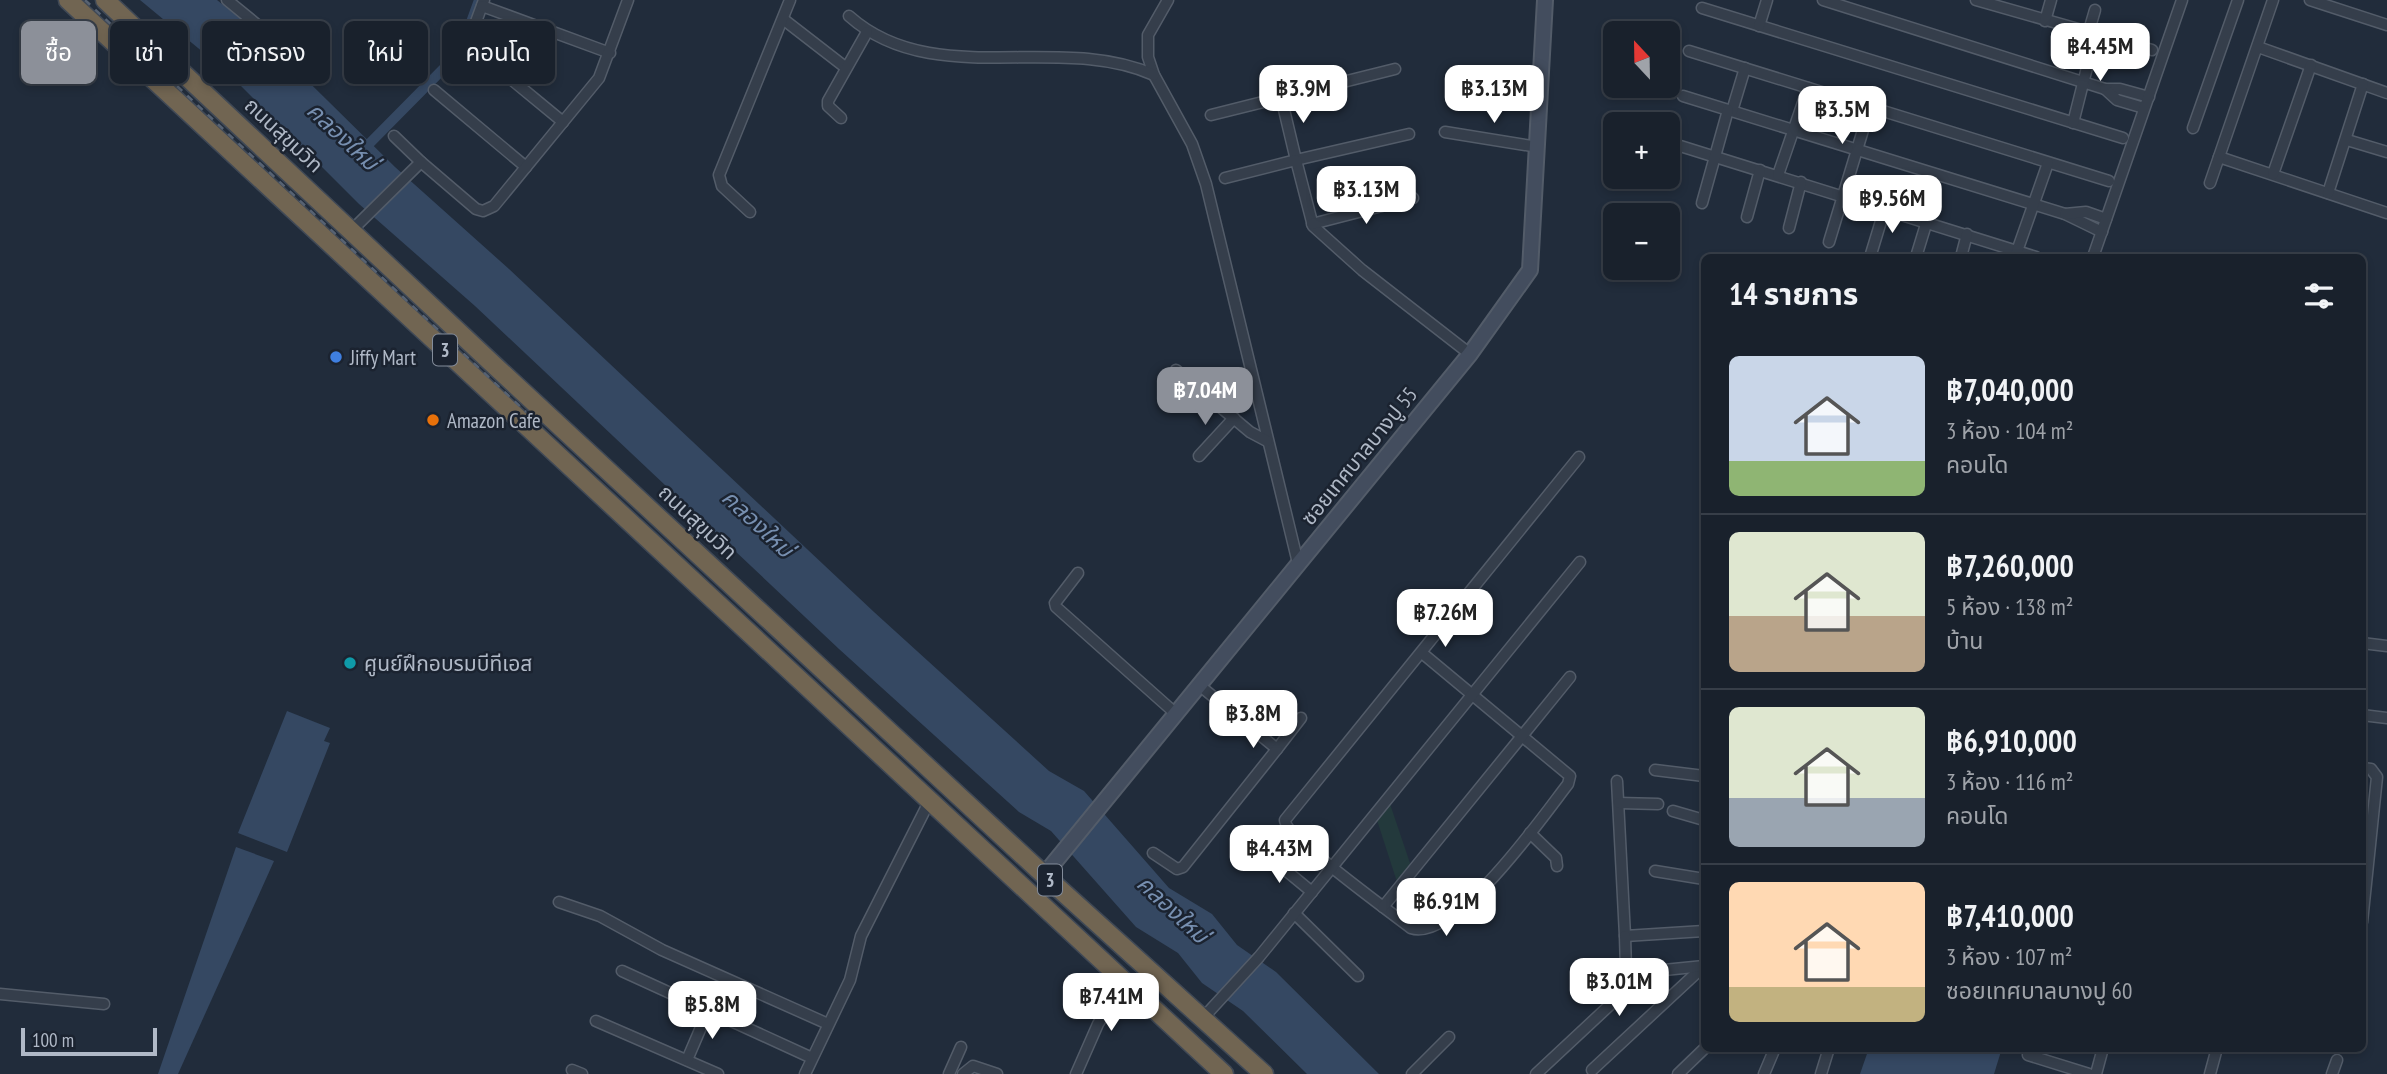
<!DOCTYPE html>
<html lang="th">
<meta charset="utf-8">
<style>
:root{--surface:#19212c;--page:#222934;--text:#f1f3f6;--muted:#9fa3a9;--line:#373e48;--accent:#8c9099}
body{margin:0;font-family:"PT Sans Narrow","Noto Sans Thai",sans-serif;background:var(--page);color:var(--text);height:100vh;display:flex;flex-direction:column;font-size:26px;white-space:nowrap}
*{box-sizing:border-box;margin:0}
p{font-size:23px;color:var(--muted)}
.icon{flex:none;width:38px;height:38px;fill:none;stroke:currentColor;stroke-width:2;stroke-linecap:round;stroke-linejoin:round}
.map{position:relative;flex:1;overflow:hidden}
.side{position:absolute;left:1701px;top:254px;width:665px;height:798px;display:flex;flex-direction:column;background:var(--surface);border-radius:10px;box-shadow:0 4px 10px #0003,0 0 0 2px var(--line)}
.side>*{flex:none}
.banner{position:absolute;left:21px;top:21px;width:665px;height:63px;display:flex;gap:14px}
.needle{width:46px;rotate:338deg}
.buttons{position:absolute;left:1603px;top:21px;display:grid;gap:14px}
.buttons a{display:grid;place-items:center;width:77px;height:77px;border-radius:10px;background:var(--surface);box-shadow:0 4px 10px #0003,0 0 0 2px var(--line);font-size:35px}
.scale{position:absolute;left:21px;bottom:18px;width:136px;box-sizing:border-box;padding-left:7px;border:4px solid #b0b9c7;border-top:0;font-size:19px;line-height:24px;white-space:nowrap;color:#b0b9c7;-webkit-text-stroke:5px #1b2330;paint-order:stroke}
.price{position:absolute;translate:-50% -60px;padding:0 16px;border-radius:14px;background:#fff;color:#222;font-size:23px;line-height:46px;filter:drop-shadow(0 2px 4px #0008)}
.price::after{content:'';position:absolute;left:50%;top:42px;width:21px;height:16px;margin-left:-10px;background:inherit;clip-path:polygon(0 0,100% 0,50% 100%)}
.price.current{background:var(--accent);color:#fff}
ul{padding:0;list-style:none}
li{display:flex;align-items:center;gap:21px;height:175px;padding:0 28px}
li+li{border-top:2px solid var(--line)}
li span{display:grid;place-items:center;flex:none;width:196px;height:140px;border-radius:10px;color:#555}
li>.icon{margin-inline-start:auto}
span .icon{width:84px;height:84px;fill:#fffc;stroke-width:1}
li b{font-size:30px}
h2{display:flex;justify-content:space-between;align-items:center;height:84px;padding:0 28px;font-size:30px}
.tag{padding:0 24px;border-radius:10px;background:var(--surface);box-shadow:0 4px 10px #0003,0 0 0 2px var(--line);font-size:24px;line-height:63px}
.tag.current{background:var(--accent);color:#fff}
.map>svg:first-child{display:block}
.green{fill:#23393c}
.water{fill:#354862}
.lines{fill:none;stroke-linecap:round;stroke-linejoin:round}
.canal{stroke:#354862;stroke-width:10}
.street-casing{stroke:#535c69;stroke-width:13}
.secondary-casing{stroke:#535c69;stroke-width:18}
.highway-casing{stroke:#404956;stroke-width:21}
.street{stroke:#353e4b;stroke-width:10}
.secondary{stroke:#434d5e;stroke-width:14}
.highway{stroke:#716552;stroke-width:18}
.rail{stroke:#576272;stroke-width:2.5;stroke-dasharray:7 7;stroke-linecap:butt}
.shop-dot{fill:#3f7fe0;stroke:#1b2330;stroke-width:2.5}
.food-dot{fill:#e8710a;stroke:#1b2330;stroke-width:2.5}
.culture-dot{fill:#0f9aa8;stroke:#1b2330;stroke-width:2.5}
.labels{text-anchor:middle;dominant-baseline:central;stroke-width:5;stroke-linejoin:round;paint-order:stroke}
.shield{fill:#1b2330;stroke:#838c9a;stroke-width:2}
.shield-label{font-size:19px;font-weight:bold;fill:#b0b9c7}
.street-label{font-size:21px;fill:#b0b9c7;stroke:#1b2330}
.poi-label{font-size:21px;fill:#b0b9c7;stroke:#1b2330;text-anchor:start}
.water-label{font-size:23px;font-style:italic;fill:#778fb0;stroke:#1b2330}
</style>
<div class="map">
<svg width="2387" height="1074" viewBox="0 0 2387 1074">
<rect width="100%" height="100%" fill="#212c3b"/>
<path class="green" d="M1388 798 1412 869 1398 885 1375 814Z"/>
<g class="water">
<path d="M140 0H217L260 34 395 167 509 269 874 612 1049 771 1084 791 1169 888 1212 914 1237 945 1276 972 1379 1074H1307L1243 1011 1202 983 1178 953 1136 927 1051 831 1019 812 839 649 475 306 359 204 227 72Z"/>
<path d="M287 711 330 728 324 741 330 743 287 852 238 833Z"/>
<path d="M236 847 274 861 178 1074H158Z"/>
<path d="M1869 1048H2002L1994 1074H1860Z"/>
</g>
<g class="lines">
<path class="canal" d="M363 150 449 63 470 25 479 0"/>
<g class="street-casing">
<g id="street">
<path d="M227 0 260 27"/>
<path d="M484 0 470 38 472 47 563 122"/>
<path d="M1168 0 1148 35V57L1154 75 1192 144 1206 184 1298 563"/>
<path d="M1823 0 2105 89H2120L2149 97"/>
<path d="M1976 0 2152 50"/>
<path d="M2310 0 2387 25"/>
<path d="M482 6 610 53"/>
<path d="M1702 8 2123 138"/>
<path d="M849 16C933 91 1058 32 1154 75"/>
<path d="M783 19 845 67"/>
<path d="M2045 21 2051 0"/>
<path d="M1759 26 1767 0"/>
<path d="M2088 34 2095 10"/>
<path d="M2258 47 2387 93"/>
<path d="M1689 51 2109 181"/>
<path d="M2105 89 2117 100 2144 108"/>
<path d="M434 90 526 167"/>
<path d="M1683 96 2065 214 2102 232"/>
<path d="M1281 97 1296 160 1409 134"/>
<path d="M1732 111 1745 68"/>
<path d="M1211 115 1395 69"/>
<path d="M841 118 828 106V101L867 32"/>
<path d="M2073 123 2095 36"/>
<path d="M2193 128 2238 0"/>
<path d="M1445 132 1538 147"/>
<path d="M394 136 421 162"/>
<path d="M2347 140 2387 152"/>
<path d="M1677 145 2036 257"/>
<path d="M2219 157 2387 213"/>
<path d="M2273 174 2311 65"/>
<path d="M1778 175 1808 88"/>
<path d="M1225 178 1296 160 1313 226 1362 270 1470 354"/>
<path d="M2210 183 2273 0"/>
<path d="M2328 193 2363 84"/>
<path d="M1702 203 1728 110"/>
<path d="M750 212 722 186 719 175 790 0"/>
<path d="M2065 214 2086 212 2106 219"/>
<path d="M1747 217 1760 170"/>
<path d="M1312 224 1413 198"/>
<path d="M1789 228 1801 182"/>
<path d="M352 230 421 162 476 209 483 211 494 206 599 78 628 0"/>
<path d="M1829 242 1870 107"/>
<path d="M1871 254 1885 208"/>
<path d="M1916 257 1927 221"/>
<path d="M1961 257 1967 234"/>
<path d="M2015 257 2048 163"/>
<path d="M2093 257 2182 0"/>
<path d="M1176 370 1250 432 1267 441"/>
<path d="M1199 456 1234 418"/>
<path d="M1078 573 1055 603 1056 607 1175 713"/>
<path d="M2362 643 2387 646"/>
<path d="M1422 653 1570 776 1568 784C1543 816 1455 943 1411 928 1393 914 1284 835 1285 820L1579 457"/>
<path d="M1199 685 1277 749 1301 718"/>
<path d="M2362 715 2387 718"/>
<path d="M2362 768 2371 769 2377 777 2362 922"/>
<path d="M1655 770 1704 776"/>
<path d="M1617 781 1625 936 1704 931"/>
<path d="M1619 803 1658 804"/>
<path d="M1673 811 1704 820"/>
<path d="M1530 833 1556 858 1557 866"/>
<path d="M1153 853 1177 869 1183 867 1277 749"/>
<path d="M1266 854 1312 892"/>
<path d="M1655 871 1704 879"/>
<path d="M559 902 600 916 662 950 828 1024"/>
<path d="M1383 907 1570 677"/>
<path d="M1294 913 1358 976"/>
<path d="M1625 936 1626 970 1633 983"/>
<path d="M622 971 812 1058"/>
<path d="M0 994 104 1004"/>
<path d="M1204 1017 1259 957 1580 562"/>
<path d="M596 1021 718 1074"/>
<path d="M2028 1055 2089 1074"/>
<path d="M687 1060 708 1011"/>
<path d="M572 1070 582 1074"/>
<path d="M1592 1070 1704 966"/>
<path d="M805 1074 850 980 861 936 929 802"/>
<path d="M949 1074 961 1047"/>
<path d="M963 1074 973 1066 997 1074"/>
<path d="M1076 1074 1098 1024 1124 981"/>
<path d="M1412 1074 1449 1037"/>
<path d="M1536 1074 1640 977 1654 971 1704 966"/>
<path d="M1678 1074 1705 1048"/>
<path d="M1764 1074 1775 1048"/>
<path d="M1821 1074 1829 1048"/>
<path d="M2096 1074 2103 1048"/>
<path d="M2210 1074 2217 1048"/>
<path d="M2332 1074 2337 1060"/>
</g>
</g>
<g class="secondary-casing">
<path id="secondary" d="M1044 875 1470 354 1530 270 1545 0"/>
</g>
<g class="highway-casing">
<g id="highway">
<path d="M68 0 1224 1074"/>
<path d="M105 0 496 367 1044 875 1264 1074"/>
</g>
</g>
<use href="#street" class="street"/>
<use href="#secondary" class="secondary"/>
<use href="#highway" class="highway"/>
<path class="rail" d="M85 0 526 412"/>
</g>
<circle class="shop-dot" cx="336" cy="357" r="7"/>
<circle class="food-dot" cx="433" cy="420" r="7"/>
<circle class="culture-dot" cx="350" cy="663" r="7"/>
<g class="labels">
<g class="shield">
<rect x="433" y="334.5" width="24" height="31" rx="5"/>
<rect x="1038" y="864.5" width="24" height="31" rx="5"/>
</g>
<g class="shield-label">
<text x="445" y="350">3</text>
<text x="1050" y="880">3</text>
</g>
<g class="street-label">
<text transform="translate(284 135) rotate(43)">ถนนสุขุมวิท</text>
<text transform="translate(1359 456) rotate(-51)">ซอยเทศบาลบางปู 55</text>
<text transform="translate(698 522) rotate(43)">ถนนสุขุมวิท</text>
</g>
<g class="poi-label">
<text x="350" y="357">Jiffy Mart</text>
<text x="447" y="420">Amazon Cafe</text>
<text x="364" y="663">ศูนย์ฝึกอบรมบีทีเอส</text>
</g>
<g class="water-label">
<text transform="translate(343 136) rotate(43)">คลองใหม่</text>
<text transform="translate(758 523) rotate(43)">คลองใหม่</text>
<text transform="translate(1173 909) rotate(43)">คลองใหม่</text>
</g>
</g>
</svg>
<div class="buttons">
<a><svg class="needle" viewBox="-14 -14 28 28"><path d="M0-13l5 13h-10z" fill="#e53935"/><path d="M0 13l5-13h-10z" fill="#9fa3a9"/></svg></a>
<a>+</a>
<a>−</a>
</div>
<div class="scale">100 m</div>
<b class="price" style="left:2100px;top:83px">฿4.45M</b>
<b class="price" style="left:1303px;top:125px">฿3.9M</b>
<b class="price" style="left:1494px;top:125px">฿3.13M</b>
<b class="price" style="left:1842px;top:146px">฿3.5M</b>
<b class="price" style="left:1366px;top:226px">฿3.13M</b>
<b class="price" style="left:1892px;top:235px">฿9.56M</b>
<b class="price current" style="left:1205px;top:427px">฿7.04M</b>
<b class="price" style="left:1445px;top:649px">฿7.26M</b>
<b class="price" style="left:1253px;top:750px">฿3.8M</b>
<b class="price" style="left:1279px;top:885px">฿4.43M</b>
<b class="price" style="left:1446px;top:938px">฿6.91M</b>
<b class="price" style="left:1619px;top:1018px">฿3.01M</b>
<b class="price" style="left:1111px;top:1033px">฿7.41M</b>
<b class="price" style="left:712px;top:1041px">฿5.8M</b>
<div class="banner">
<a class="tag current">ซื้อ</a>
<a class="tag">เช่า</a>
<a class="tag">ตัวกรอง</a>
<a class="tag">ใหม่</a>
<a class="tag">คอนโด</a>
</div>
<section class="side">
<h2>14 รายการ<svg class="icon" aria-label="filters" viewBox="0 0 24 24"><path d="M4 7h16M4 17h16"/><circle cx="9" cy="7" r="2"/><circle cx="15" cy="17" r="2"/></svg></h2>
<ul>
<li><span style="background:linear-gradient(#c9d6e8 75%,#8fb573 0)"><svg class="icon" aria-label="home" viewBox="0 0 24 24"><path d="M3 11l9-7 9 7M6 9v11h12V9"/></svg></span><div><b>฿7,040,000</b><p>3 ห้อง · 104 m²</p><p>คอนโด</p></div></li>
<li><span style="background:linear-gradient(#dfe7d0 60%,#b9a48a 0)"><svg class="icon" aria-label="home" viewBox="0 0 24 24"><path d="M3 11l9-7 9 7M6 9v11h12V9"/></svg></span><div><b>฿7,260,000</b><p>5 ห้อง · 138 m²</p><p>บ้าน</p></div></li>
<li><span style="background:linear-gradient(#dfe7d0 65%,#9aa5b1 0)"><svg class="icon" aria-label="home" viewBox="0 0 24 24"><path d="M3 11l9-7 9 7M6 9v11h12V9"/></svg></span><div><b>฿6,910,000</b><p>3 ห้อง · 116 m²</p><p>คอนโด</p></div></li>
<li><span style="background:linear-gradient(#ffd9b3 75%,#c2b280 0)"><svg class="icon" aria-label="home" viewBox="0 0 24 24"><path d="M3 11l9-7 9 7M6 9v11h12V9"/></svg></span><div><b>฿7,410,000</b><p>3 ห้อง · 107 m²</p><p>ซอยเทศบาลบางปู 60</p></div></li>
</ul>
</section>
</div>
